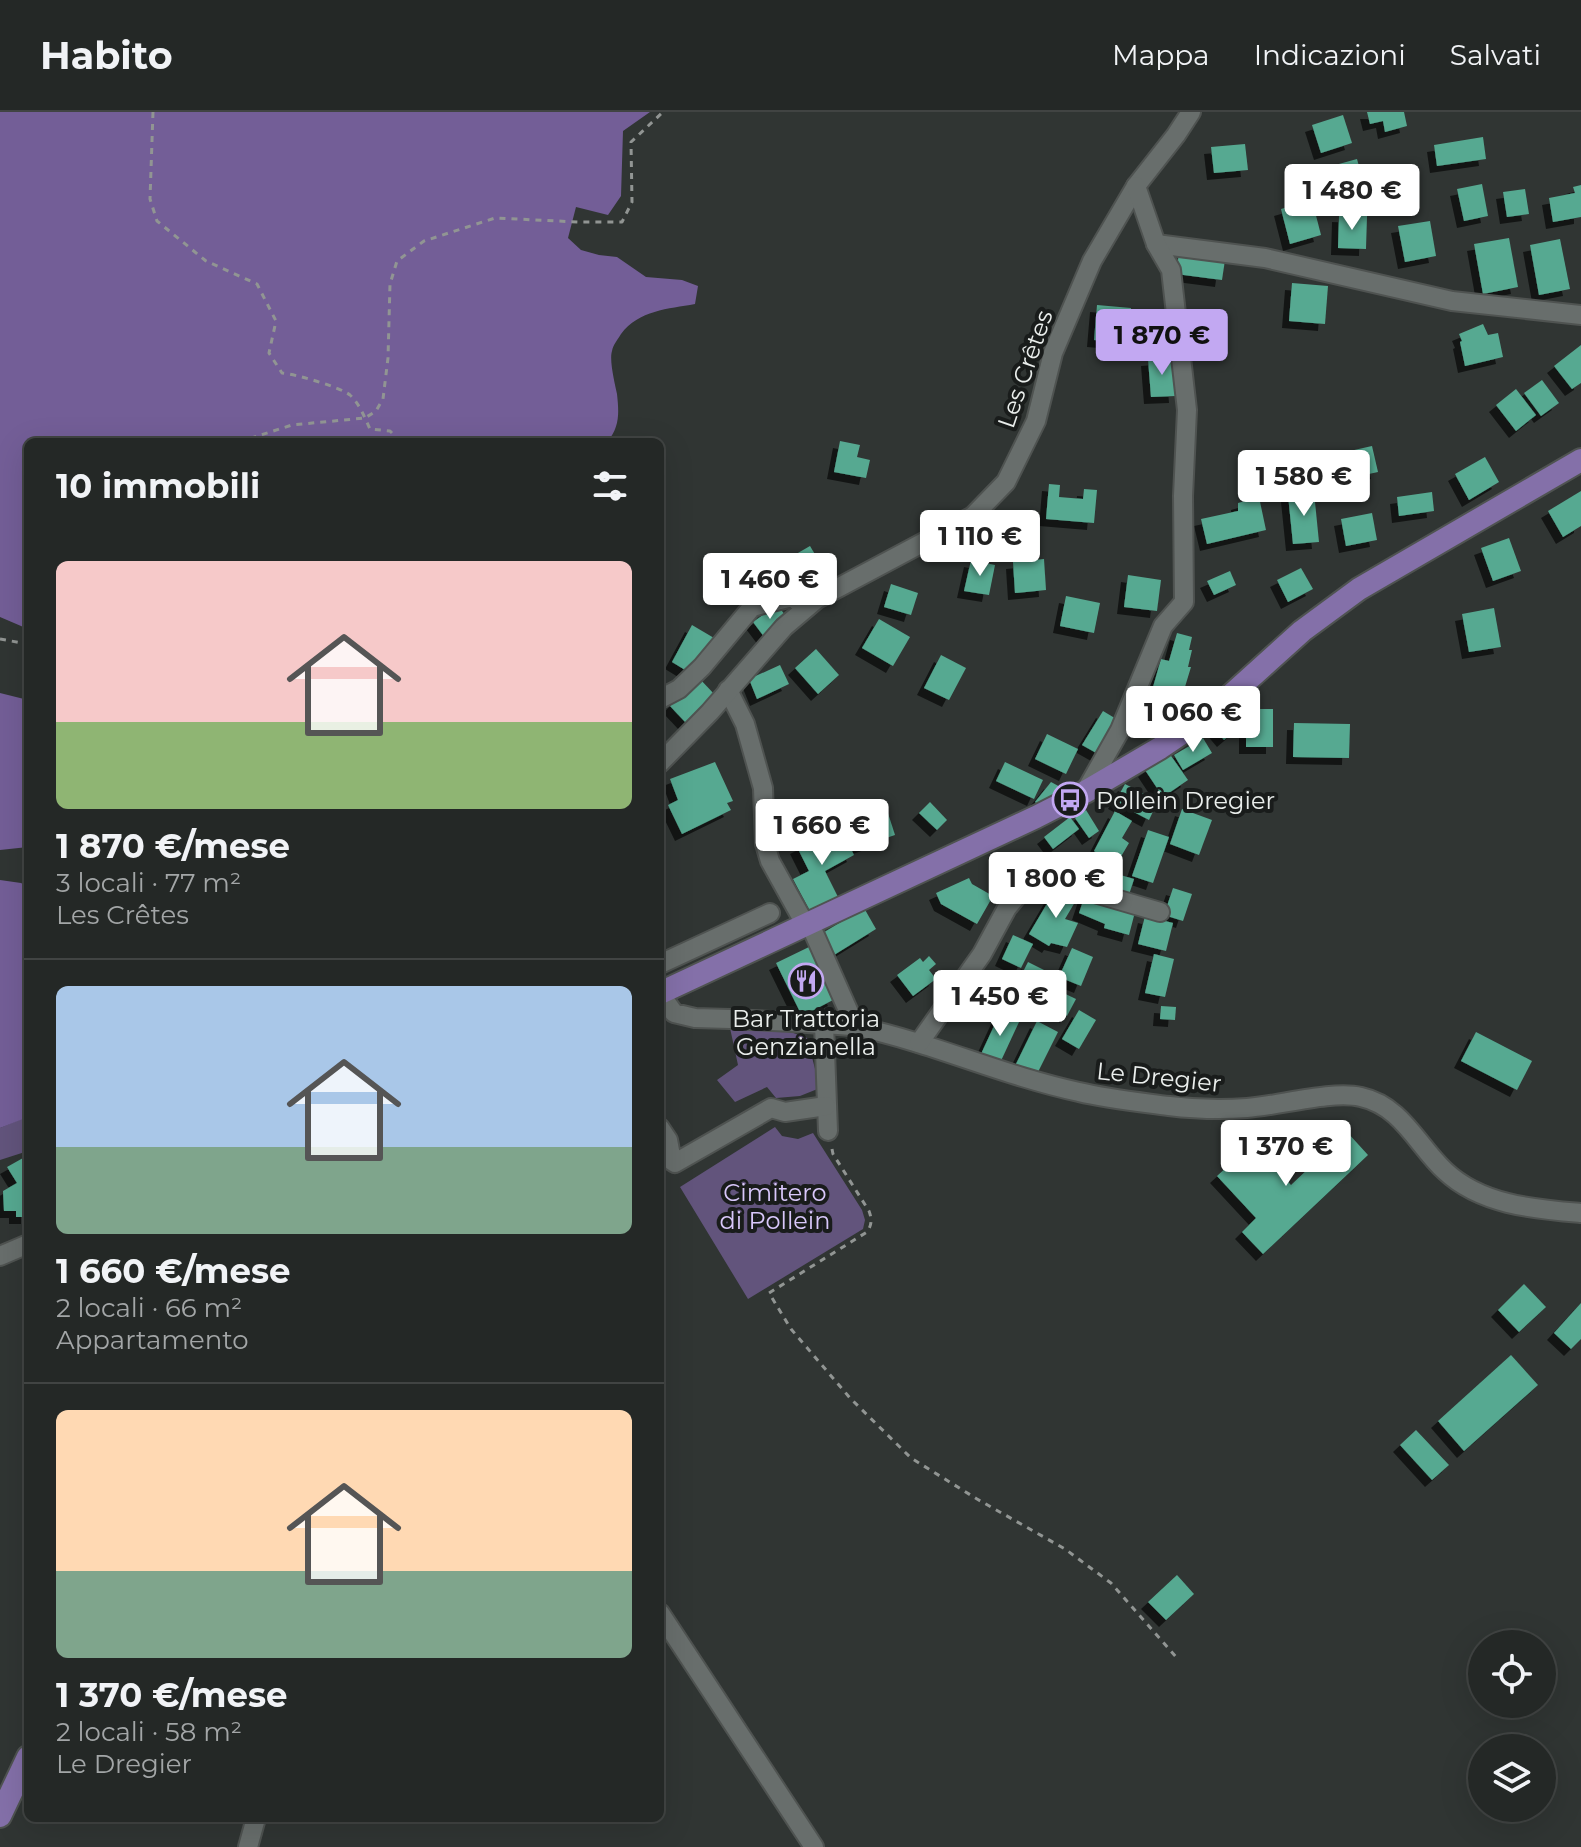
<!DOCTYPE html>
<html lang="it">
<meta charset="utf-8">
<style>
:root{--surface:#242826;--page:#303432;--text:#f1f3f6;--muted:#a3a6a7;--line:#414443;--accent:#c2a8f2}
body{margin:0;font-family:Montserrat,sans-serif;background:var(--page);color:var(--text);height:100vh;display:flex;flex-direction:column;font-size:30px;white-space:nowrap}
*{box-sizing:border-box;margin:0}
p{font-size:26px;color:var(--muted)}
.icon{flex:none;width:44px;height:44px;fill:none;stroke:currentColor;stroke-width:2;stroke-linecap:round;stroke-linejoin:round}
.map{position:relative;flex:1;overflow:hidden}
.side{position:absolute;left:24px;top:326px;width:640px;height:1384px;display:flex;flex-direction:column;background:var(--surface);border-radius:12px;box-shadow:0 8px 32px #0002,0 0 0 2px var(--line)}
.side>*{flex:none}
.controls{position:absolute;left:1468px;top:1518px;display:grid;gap:16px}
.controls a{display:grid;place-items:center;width:88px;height:88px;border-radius:50%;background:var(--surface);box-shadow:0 8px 32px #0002,0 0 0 2px var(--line);font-size:40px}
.price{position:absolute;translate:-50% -68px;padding:0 18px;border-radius:8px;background:#fff;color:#222;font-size:26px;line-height:52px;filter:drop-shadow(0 2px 4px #0008)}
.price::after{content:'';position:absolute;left:50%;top:48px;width:24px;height:18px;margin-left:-12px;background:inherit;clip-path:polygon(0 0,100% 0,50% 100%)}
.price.current{background:var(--accent);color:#111}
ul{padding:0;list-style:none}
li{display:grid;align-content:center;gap:16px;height:424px;padding:0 32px}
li+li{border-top:2px solid var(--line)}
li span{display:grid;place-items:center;height:248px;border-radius:12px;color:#555}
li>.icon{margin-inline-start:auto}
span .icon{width:144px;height:144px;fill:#fffc;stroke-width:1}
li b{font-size:34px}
h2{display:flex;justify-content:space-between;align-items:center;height:96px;padding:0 32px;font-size:34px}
header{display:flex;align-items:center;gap:48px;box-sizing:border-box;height:112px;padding:0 40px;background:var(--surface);border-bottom:2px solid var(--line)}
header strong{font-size:38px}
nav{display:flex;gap:44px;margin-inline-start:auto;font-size:28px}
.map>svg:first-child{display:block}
.green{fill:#62547c}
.forest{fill:#735e97}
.building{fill:#56a991;filter:url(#shadow)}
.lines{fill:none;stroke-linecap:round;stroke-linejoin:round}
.minor-casing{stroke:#4f5351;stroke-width:22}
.major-casing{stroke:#4f5351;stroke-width:26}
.path{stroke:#919593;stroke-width:3;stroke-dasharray:6 6;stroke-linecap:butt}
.minor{stroke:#686e6c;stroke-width:18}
.major{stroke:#8470a9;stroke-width:22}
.labels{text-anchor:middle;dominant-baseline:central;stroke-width:8;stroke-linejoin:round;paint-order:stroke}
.street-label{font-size:24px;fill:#eaeeec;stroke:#191c1b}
.poi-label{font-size:24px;fill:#eaeeec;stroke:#191c1b;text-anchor:start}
.park-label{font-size:24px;fill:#d8c7fa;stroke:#191c1b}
</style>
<header>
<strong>Habito</strong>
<nav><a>Mappa</a><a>Indicazioni</a><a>Salvati</a></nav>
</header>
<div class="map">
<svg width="1581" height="1735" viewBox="0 0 1581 1735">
<defs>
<filter id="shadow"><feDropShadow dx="-7" dy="7" stdDeviation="0" flood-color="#0009"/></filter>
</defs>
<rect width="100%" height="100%" fill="#303533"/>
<g class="green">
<path d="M730 916 788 919 807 926 820 976 800 984 776 986 767 975 735 990 717 968 738 953Z"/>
<path d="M28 1004V1039L0 1048V1016Z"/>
<path d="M775 1015 782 1024 798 1027 813 1021 862 1098 865 1108 863 1117 748 1187 680 1075Z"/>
</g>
<g class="forest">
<path d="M0 0H650L623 19 621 84 608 103 576 95 568 126 581 138 599 143 617 145 646 165 682 168 698 174 695 192C668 197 639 198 621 222 618 227 613 233 612 239 609 248 615 272 617 282 619 301 620 315 607 330H28V517L0 505Z"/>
<path d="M0 581 28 588V735L0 738Z"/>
<path d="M0 768 21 771 28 775V1005L0 1016Z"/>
</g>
<g class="building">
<path d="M1367 0H1404L1407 14 1385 20 1383 9 1370 12Z"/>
<path d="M1343 3 1352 31 1321 41 1312 13Z"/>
<path d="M1483 25 1486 47 1437 54 1434 33Z"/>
<path d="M1245 32 1248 58 1214 61 1211 35Z"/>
<path d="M1357 47 1364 72 1335 80 1328 55Z"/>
<path d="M1482 72 1488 104 1464 109 1457 77Z"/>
<path d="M1581 73V105L1553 110 1549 86 1575 81 1573 75Z"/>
<path d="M1525 77 1529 102 1507 105 1503 80Z"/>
<path d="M1312 88 1321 123 1290 132 1281 97Z"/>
<path d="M1339 103 1367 104 1366 137 1338 136Z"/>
<path d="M1430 109 1436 144 1405 150 1398 114Z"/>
<path d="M1509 126 1518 175 1483 182 1474 132Z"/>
<path d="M1560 127 1570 177 1539 183 1530 133Z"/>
<path d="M1179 141 1225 148 1222 168 1176 162Z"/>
<path d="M1292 171 1328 174 1325 212 1289 209Z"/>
<path d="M1097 193 1131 196 1128 231 1094 228Z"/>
<path d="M1483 212 1488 223 1498 221 1503 245 1465 254 1460 230 1462 229 1459 222Z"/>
<path d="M1581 233V271L1572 277 1554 254Z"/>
<path d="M1173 245 1176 284 1151 285 1148 247Z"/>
<path d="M1542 268 1559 291 1541 304 1524 281Z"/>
<path d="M1516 277 1536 303 1516 319 1496 293Z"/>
<path d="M840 329 860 333 857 345 870 348 866 366 834 360Z"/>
<path d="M1372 334 1378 360 1337 369 1332 343Z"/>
<path d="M1485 345 1499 370 1469 388 1455 362Z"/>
<path d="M1049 372 1060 373 1059 385 1083 387 1084 377 1097 378 1094 411 1046 407Z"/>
<path d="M1581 379V414L1563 425 1548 399Z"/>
<path d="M1314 380 1319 430 1293 432 1288 383Z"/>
<path d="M1432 380 1434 399 1399 404 1397 385Z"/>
<path d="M1259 385 1266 418 1207 432 1201 407 1238 399V391Z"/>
<path d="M1372 401 1377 428 1346 434 1341 407Z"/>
<path d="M1509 426 1521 459 1493 469 1481 436Z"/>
<path d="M810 434 819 449 793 465 784 449Z"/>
<path d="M1044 447 1046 478 1015 481 1013 450Z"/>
<path d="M971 448 995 453 989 483 964 479Z"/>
<path d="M1301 456 1313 477 1288 490 1277 468Z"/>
<path d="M1230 459 1236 473 1214 483 1207 469Z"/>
<path d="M1128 463 1161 468 1157 499 1124 495Z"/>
<path d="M891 472 918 481 911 503 884 495Z"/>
<path d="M1066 484 1100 491 1094 521 1060 514Z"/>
<path d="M777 493 786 504 765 526 753 510Z"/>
<path d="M1494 496 1501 535 1469 540 1462 502Z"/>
<path d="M879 507 910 525 893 554 862 536Z"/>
<path d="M692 513 714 526 690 561 672 550Z"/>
<path d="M1177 521 1192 525 1189 538H1192L1188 555H1191L1178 598 1149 589 1161 547 1169 549Z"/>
<path d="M816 537 839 563 818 582 795 556Z"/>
<path d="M941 543 966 556 949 588 924 576Z"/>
<path d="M780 553 789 572 757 587 749 567Z"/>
<path d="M699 566 715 583 686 611 670 594Z"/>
<rect x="1246" y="597" width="27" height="38"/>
<path d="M1103 599 1118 608 1098 642 1082 633Z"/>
<path d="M1231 599 1243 612 1224 628 1213 615Z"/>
<path d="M1294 611 1350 612 1349 646 1293 645Z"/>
<path d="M1047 622 1078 637 1066 662 1035 647Z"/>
<path d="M1203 626 1212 641 1183 658 1174 643Z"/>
<path d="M1169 641 1188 668 1163 685 1145 658Z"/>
<path d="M715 650 733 689 727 691 731 698 682 722 668 693 678 688 670 667Z"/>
<path d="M1005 650 1043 668 1034 687 996 669Z"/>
<path d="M1051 670 1064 677 1043 697 1035 690Z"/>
<path d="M1125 672 1158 689 1149 708 1115 690Z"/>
<path d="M930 690 947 708 937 718 919 701Z"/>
<path d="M886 695 895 723 857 736 848 708Z"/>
<path d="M1182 697 1212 708 1199 743 1170 732Z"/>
<path d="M1086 698 1099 719 1089 726 1075 706Z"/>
<path d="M1115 699 1132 709 1122 726 1129 731 1116 753 1094 739Z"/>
<path d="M1070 705 1079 717 1053 737 1044 725Z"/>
<path d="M839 713 854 743 825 759 839 787 811 801 793 767 809 759 797 735Z"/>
<path d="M1148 718 1169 725 1153 771 1132 764Z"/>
<path d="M1088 744 1104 756 1089 776 1073 764Z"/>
<path d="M1107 759 1134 767 1128 786 1102 778Z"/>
<path d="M969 766 972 772 993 784 977 812 941 792 936 781Z"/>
<path d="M1058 773 1078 785 1065 807 1078 811 1067 835 1051 831 1049 834 1029 822Z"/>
<path d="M1173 776 1192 782 1183 809 1164 803Z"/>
<path d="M1085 783 1135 800 1129 823 1104 816 1105 812 1079 801Z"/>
<path d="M864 796 876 817 834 843 821 822Z"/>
<path d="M1145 804 1173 811 1166 839 1138 832Z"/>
<path d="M1013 823 1033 832 1021 856 1002 847Z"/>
<path d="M809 835 835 887 802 904 776 851Z"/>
<path d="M1072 836 1093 845 1081 874 1059 865Z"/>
<path d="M1154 842 1174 847 1165 885 1145 881Z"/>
<path d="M929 844 936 852 929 858 936 867 913 884 897 863 920 846 923 850Z"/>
<path d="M1028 850 1048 860 1023 909 1003 899Z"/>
<path d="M1055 877 1076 887 1067 904 1046 893Z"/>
<path d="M1161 894 1176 895 1175 908 1160 907Z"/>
<path d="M1079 898 1096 908 1079 937 1062 927Z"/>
<path d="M1000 901 1019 910 1000 951 981 942Z"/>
<path d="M1037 909 1058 920 1036 964 1015 954Z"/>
<path d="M1476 920 1532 949 1517 978 1461 949Z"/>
<path d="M1347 1020 1368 1043 1263 1142 1242 1120 1256 1106 1217 1064 1253 1031 1291 1073Z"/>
<path d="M23 1046 28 1054V1105H16V1099H4L3 1079 17 1071 7 1055Z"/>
<path d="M1524 1172 1546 1195 1519 1220 1498 1198Z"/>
<path d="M1581 1191V1227L1571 1237 1554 1221Z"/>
<path d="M1511 1243 1538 1273 1464 1339 1438 1309Z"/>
<path d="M1416 1318 1449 1353 1432 1368 1400 1333Z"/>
<path d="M1177 1463 1194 1482 1166 1508 1148 1490Z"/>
</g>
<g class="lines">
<g class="minor-casing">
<g id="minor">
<path d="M1156 132 1265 146 1452 189 1581 203"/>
<path d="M728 578 745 612 763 676 765 732 770 749 805 812"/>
<path d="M660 587 679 577 702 555 752 495 792 485 806 496"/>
<path d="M660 651 710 600 784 515 817 487 973 404 1006 370 1036 309 1053 241 1092 149 1136 74 1176 23 1191 0"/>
<path d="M1085 680 1120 618 1163 514 1184 490 1183 384 1187 298 1171 158 1156 132 1136 74"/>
<path d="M809 810 855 914"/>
<path d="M660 852 770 801"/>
<path d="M660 887 666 890 674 901 695 906C738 907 780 909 822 912 834 913 847 913 858 915 933 931 1004 964 1079 980 1108 987 1139 990 1169 994 1194 997 1221 998 1247 996 1278 994 1332 978 1361 985 1402 994 1417 1033 1445 1059 1481 1093 1534 1097 1581 1101"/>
<path d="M824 912 828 1019"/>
<path d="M919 931 982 842 1007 796 1022 778 1047 777 1064 765 1081 777 1160 800"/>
<path d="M660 1016 668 1028 672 1049 675 1051 771 996 785 1000 826 994"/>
<path d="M0 1144 28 1132"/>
<path d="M660 1501 814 1735"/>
<path d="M248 1735 256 1706"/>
</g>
</g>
<g class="major-casing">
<g id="major">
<path d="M660 881 1036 705 1085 680 1160 636 1209 603 1302 519 1359 477 1581 348"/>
<path d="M0 1704 28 1645"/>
</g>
</g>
<g class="path">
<path d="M153 0 150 87 157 109 206 149 257 172 276 209 269 241 282 261C295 262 340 275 350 283 359 291 365 306 370 317L390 319 401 330"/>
<path d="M239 330 292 313 365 306 376 299 383 287 388 246 390 172 397 149 424 129 495 106 578 110H622L632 90 631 30 663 0"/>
<path d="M0 527 28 532"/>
<path d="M832 1037 833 1042 869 1099C872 1107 872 1113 867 1120L769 1181 791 1217 850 1286 911 1346 977 1387 1065 1437 1111 1471 1176 1545"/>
</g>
<use href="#minor" class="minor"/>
<use href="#major" class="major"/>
</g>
<defs>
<g id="bus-ring" transform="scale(1.8)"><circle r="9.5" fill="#191c1b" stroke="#c2a8f2" stroke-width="1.5"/><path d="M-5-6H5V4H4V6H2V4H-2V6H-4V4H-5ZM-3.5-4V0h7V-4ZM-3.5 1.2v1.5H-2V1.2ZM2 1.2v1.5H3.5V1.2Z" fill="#c2a8f2"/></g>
<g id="restaurant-ring" transform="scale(1.8)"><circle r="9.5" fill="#191c1b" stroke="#c2a8f2" stroke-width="1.5"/><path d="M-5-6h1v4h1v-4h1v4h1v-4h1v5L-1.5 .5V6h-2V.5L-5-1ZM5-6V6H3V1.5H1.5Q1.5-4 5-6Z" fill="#c2a8f2"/></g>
</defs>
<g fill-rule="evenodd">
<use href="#bus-ring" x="1070" y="688"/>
<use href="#restaurant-ring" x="806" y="869"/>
</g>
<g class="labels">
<g class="street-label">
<text transform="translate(1025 257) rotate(-71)">Les Crêtes</text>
<text transform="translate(1159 965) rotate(6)">Le Dregier</text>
</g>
<g class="poi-label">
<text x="1096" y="688">Pollein Dregier</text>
<text x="806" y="906" text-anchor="middle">Bar Trattoria<tspan x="806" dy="28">Genzianella</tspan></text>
</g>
<g class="park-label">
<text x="775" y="1080">Cimitero<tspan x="775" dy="28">di Pollein</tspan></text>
</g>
</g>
</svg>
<div class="controls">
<a><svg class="icon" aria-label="locate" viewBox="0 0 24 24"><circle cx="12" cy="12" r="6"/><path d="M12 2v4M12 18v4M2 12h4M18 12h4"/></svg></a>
<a><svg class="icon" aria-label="layers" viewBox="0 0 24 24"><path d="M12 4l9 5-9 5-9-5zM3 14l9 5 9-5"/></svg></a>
</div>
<b class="price" style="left:1352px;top:120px">1 480 €</b>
<b class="price current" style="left:1162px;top:265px">1 870 €</b>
<b class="price" style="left:1304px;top:406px">1 580 €</b>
<b class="price" style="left:980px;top:466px">1 110 €</b>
<b class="price" style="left:770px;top:509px">1 460 €</b>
<b class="price" style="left:1193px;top:642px">1 060 €</b>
<b class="price" style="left:822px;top:755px">1 660 €</b>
<b class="price" style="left:1056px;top:808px">1 800 €</b>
<b class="price" style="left:1000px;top:926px">1 450 €</b>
<b class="price" style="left:1286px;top:1076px">1 370 €</b>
<section class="side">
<h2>10 immobili<svg class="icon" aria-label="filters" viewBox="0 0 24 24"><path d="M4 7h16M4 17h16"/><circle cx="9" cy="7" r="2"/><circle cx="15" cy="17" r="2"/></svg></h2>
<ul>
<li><span style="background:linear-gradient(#f6c9c9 65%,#8fb573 0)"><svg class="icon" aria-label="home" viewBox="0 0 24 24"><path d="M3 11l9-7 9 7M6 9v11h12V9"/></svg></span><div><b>1 870 €/mese</b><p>3 locali · 77 m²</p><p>Les Crêtes</p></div></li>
<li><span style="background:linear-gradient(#a9c7e8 65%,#7fa58c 0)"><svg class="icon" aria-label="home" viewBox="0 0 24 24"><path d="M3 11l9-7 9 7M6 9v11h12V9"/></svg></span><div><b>1 660 €/mese</b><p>2 locali · 66 m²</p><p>Appartamento</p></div></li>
<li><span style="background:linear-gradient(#ffd9b3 65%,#7fa58c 0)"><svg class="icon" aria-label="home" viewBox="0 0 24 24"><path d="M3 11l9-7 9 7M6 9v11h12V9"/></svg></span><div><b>1 370 €/mese</b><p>2 locali · 58 m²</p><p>Le Dregier</p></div></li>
</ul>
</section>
</div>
